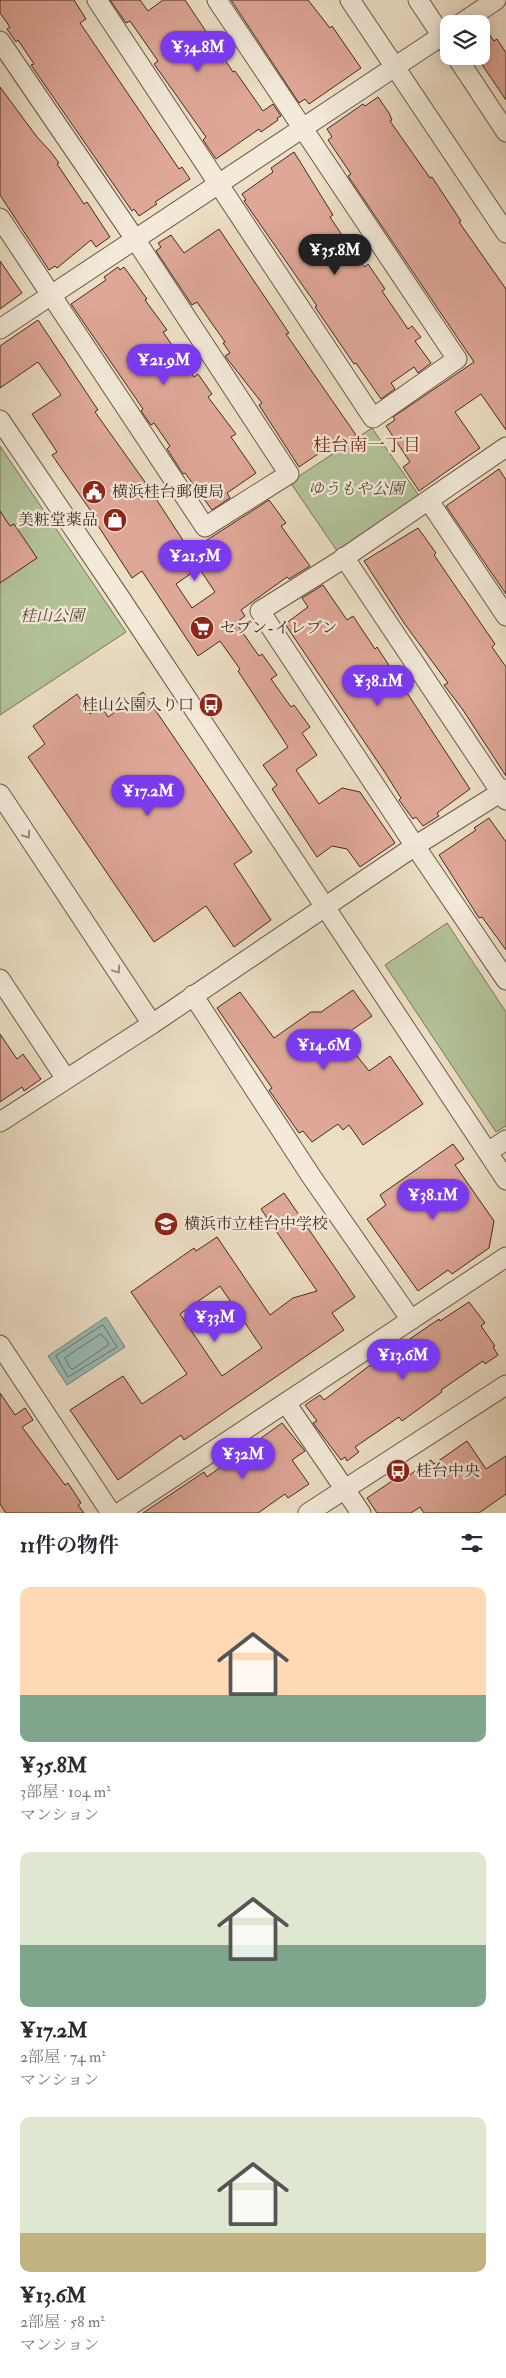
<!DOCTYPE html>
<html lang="ja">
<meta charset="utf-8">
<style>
:root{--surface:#fff;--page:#f7f7f7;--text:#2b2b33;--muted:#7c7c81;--accent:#7c3aed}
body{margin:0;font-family:"IM FELL Double Pica","Noto Serif JP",serif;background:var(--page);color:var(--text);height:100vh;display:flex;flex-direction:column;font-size:19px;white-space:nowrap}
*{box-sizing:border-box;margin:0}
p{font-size:16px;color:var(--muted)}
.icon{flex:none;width:28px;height:28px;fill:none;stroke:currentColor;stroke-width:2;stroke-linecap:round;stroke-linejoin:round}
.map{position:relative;height:1513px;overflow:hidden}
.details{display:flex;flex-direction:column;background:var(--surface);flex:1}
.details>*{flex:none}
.tools{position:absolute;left:440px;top:15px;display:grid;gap:10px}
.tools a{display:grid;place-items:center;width:50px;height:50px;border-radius:10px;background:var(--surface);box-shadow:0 2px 12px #0003;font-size:25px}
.price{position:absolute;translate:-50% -42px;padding:0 11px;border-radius:18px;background:var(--accent);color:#fff;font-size:16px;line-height:32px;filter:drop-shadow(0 1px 2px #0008)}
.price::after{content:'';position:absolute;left:50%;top:30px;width:15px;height:11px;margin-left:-8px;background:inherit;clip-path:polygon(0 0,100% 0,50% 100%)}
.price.on{background:#222;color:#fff}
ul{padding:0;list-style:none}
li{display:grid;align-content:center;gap:10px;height:265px;padding:0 20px}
li span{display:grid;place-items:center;height:155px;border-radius:10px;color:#555}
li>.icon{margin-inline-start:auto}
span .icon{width:90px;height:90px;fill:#fffc;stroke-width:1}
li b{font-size:21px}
h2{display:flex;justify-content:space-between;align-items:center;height:60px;padding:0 20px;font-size:21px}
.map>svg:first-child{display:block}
.green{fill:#b3c399;stroke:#7a775c}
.water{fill:#99bcb7;stroke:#76827a}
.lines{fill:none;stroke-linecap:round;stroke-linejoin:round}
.shore{stroke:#6e746b;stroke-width:1}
.building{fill:#dfa798;stroke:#422b1f;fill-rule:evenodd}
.minor-casing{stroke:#6d5849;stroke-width:21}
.minor{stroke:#f3eada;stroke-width:19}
.oneway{stroke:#9a8a7c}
.labels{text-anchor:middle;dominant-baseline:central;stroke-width:4.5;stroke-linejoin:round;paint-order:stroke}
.park-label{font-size:16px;font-style:italic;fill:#594937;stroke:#f3eada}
.poi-label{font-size:16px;fill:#422b1f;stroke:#f3eada;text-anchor:start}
.neighbourhood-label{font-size:18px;fill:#7a1f14;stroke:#f3eada}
</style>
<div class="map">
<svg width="506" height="1513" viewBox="0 0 506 1513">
<rect width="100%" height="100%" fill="#eddfc6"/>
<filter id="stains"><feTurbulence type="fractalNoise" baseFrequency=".004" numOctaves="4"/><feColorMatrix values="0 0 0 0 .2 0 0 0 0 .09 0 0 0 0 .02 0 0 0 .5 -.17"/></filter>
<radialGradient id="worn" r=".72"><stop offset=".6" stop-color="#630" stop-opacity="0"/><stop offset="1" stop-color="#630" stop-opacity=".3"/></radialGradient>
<g class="green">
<path d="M372 428 420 497 337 551 290 482Z"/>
<path d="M0 446 126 632 0 715Z"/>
<path d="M447 923 506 1012V1126L496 1132 385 965Z"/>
</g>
<path class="water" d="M106 1317 125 1347 67 1385 48 1356Z"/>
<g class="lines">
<g class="shore">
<path d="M103 1325 117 1347 68 1377 56 1356Z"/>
<path d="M101 1334 108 1342V1345L73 1369 70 1368 65 1358Z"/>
</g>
</g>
<g class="building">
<path d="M0 0H74L86 19 80 23 179 169 182 167 190 179 155 202 157 204 139 216 134 209 132 211 31 65 34 64 18 40 16 42 7 29 10 27 0 13Z"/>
<path d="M110 0H140L148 11 163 0H185L233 72 235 71 263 111 273 104 281 116 277 118 278 120 261 132 259 129 216 159 203 140 206 137 154 64 158 61 130 21 126 23Z"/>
<path d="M231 0H308L330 28 332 26 361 68 309 104 305 99 299 103Z"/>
<path d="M481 23 494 41 497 39 506 53V100L481 63Z"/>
<path d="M0 87 37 137 50 151 59 163 57 164 84 204 87 202 110 237 96 247 91 240 57 268 55 266 49 270 0 195Z"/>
<path d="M378 97 389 113 392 120 390 121 430 178 432 177 461 221 459 222 506 289V430L481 394 455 412 480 448 419 491 403 467 410 462 386 426 395 420 393 417 474 362 348 176 351 174 328 140 332 137 327 129 363 104 365 106Z"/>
<path d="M294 152 333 215 330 217 360 262 365 267 368 264 385 289 382 291 408 329 412 326 421 337 415 341 431 363 418 373 414 367 391 383 395 389 381 399 356 363 354 364 315 307 317 306 244 201 246 200 242 194 273 172 271 168Z"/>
<path d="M219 229 289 333 286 334 356 435 338 448 334 443 299 467 259 405 262 403 225 356 230 353 223 343 225 342 197 302 192 305 156 251 161 247 158 243 171 235 184 253Z"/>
<path d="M0 261 22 293 0 309Z"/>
<path d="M118 267 120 270 124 267 147 299 145 300 167 330 163 332 194 377 198 374 212 394 208 397 236 434 231 437 256 473 227 493 230 498 212 510 185 473 183 474 167 449 170 446 154 423 151 425 141 411 143 409 71 304 106 280 104 277Z"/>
<path d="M38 320 98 410 95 412 145 482 190 551 269 500 286 523 281 526 310 566 289 579 287 577 241 610 245 616 236 623 259 656 262 654 277 675 271 679 291 707 294 705 310 727 302 733 317 755 296 770 319 804 342 788 360 792 395 843 360 867 347 849 332 846 317 857 272 789 277 785 263 765 288 747 238 671 240 669 220 641 198 656 142 571 132 578 93 518 95 517 52 455 57 452 32 414 61 395 38 362 0 388V346ZM199 568 215 592 192 608 176 584Z"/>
<path d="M499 469 506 480V594L446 506Z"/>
<path d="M0 511 10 526 14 524 37 558 0 583Z"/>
<path d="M418 528 436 553 434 555 495 644 492 647 506 667V776L463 710 444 685 448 683 404 623 364 561Z"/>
<path d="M323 585 347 620 353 616 375 649 377 647 470 789 437 813 439 816 423 826 416 817 413 819 399 800 401 798 384 771 285 624 308 607 302 598Z"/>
<path d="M143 692 252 852 234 864 271 920 234 947 206 906 154 942 28 757 45 744 33 726 77 694 90 714 101 706 108 717Z"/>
<path d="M489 818 506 842V950L482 917 479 918 439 855 476 830 474 828Z"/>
<path d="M353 990 372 1016 342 1037 369 1071 390 1056 423 1104 363 1145 349 1125 343 1130 338 1124 312 1142 303 1131 299 1133 269 1090 272 1088 217 1008 240 992 274 1038 311 1012H321Z"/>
<path d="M0 1034 17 1059 23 1054 41 1079 24 1091 22 1087 0 1102Z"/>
<path d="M453 1144 464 1159 455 1165 494 1221 489 1248 452 1274 448 1270 418 1291 367 1219 386 1205 380 1195Z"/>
<path d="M284 1193 355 1297 332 1313 344 1330 184 1440 181 1435 118 1480 70 1410 123 1376 142 1404 187 1374 131 1292 194 1248 196 1251 217 1237 270 1315 293 1298 317 1291 261 1209ZM220 1286 262 1348 222 1376 180 1314Z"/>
<path d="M469 1302 485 1323 481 1326 495 1346 493 1347 498 1355 485 1364 483 1361 441 1390 442 1392 402 1421 399 1417 355 1447 359 1452 347 1461 345 1457 341 1460 313 1423 317 1421 305 1405 320 1395 324 1400 377 1360 384 1370 407 1353 401 1345 439 1319 440 1321Z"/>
<path d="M0 1393 15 1415 25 1408 33 1420 22 1427 65 1485 68 1483 81 1503 78 1505 84 1513H6L0 1504Z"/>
<path d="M282 1423 305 1451 292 1460 309 1484 288 1498 285 1494 258 1513H143L204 1472 207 1477Z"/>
<path d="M467 1441 486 1469 506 1456V1494L479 1513H424L420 1507 411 1513H377L367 1498 395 1479 398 1483 431 1460 434 1464Z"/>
</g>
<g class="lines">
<g class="minor-casing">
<g id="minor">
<path d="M97 0 373 418 457 359 217 0"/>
<path d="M350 0 506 233"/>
<path d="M418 0 448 45"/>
<path d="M460 24 496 0"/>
<path d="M0 41 135 239 289 474 205 527 0 218"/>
<path d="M456 56 506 132"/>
<path d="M0 329 449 31"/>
<path d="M0 420 119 596 506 1180"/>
<path d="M506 447 338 562 260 611 415 846 506 980"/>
<path d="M429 501 506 616"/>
<path d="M344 557 506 800"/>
<path d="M0 794 152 1024"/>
<path d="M0 979 66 1079"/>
<path d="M193 995 311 1176 411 1320"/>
<path d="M0 1122 152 1024 415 846 506 789"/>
<path d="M488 1152 506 1140"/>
<path d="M0 1345 111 1513"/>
<path d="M286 1403 361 1513"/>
<path d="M119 1513 506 1257"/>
<path d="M308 1513 506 1385"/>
</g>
</g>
<use href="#minor" class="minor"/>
</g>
<defs><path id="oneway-chevron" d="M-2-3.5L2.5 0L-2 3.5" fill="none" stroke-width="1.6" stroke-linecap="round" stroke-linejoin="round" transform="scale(1.25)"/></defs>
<g class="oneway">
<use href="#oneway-chevron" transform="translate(27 835) rotate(56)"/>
<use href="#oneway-chevron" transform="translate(117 970) rotate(56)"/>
</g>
<defs>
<g id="civic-disc" transform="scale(1.25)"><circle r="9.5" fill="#8f2418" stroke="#f3eada"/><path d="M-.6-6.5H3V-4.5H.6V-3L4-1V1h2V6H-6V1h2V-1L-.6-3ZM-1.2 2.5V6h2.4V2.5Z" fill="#fff"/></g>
<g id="shop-disc" transform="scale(1.25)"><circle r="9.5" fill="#8f2418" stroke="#f3eada"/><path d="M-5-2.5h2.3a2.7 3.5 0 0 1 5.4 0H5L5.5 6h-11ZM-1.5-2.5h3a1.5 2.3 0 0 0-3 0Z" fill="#fff"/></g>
<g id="supermarket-disc" transform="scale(1.25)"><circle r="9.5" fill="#8f2418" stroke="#f3eada"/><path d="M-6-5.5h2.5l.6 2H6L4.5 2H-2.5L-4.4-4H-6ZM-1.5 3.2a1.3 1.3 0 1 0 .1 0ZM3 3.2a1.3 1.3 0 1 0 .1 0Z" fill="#fff"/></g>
<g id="bus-disc" transform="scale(1.25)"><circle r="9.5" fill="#8f2418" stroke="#f3eada"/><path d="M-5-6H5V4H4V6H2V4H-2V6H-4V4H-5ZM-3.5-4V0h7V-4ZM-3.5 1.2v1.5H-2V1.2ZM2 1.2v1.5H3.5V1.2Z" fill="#fff"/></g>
<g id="school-disc" transform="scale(1.25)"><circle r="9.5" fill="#8f2418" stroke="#f3eada"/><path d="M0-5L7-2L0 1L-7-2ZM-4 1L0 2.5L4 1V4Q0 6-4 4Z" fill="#fff"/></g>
</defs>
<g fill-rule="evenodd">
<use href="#civic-disc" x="94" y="492"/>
<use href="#shop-disc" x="115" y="520"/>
<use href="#supermarket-disc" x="202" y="628"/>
<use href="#bus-disc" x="211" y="705"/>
<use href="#school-disc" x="166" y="1224"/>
<use href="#bus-disc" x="398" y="1471"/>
</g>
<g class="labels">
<g class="park-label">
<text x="356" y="489">ゆうもや公園</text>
<text x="52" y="616">桂山公園</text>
</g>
<g class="poi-label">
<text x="112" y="492">横浜桂台郵便局</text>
<text x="98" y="520" text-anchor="end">美粧堂薬品</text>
<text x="220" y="628">セブン-イレブン</text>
<text x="194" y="705" text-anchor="end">桂山公園入り口</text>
<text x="184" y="1224">横浜市立桂台中学校</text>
<text x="416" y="1471">桂台中央</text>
</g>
<g class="neighbourhood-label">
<text x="367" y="445">桂台南一丁目</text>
</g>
</g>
<rect width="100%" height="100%" filter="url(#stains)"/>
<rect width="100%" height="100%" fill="url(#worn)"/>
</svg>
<div class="tools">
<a><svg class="icon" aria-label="layers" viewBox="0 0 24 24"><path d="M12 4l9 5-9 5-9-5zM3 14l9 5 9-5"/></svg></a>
</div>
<b class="price" style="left:198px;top:73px">¥34.8M</b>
<b class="price on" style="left:335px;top:276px">¥35.8M</b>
<b class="price" style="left:164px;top:386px">¥21.9M</b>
<b class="price" style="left:195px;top:582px">¥21.5M</b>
<b class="price" style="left:378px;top:707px">¥38.1M</b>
<b class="price" style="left:148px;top:817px">¥17.2M</b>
<b class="price" style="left:324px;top:1071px">¥14.6M</b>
<b class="price" style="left:433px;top:1221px">¥38.1M</b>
<b class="price" style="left:215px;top:1343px">¥33M</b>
<b class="price" style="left:403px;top:1381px">¥13.6M</b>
<b class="price" style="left:243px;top:1480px">¥32M</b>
</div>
<section class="details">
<h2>11件の物件<svg class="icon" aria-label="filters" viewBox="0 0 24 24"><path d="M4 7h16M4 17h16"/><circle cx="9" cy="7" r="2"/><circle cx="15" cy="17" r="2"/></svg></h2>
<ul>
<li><span style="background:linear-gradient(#ffd9b3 70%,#7fa58c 0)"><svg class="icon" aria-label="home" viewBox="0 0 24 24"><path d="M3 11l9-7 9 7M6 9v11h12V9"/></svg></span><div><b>¥35.8M</b><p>3部屋 · 104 m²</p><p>マンション</p></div></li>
<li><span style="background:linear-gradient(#dfe7d0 60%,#7fa58c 0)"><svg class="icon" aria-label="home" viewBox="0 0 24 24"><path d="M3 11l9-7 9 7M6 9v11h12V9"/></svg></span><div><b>¥17.2M</b><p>2部屋 · 74 m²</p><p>マンション</p></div></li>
<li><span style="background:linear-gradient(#dfe7d0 75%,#c2b280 0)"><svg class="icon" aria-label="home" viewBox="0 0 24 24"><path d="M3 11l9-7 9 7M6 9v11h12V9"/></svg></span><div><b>¥13.6M</b><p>2部屋 · 58 m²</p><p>マンション</p></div></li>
</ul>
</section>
